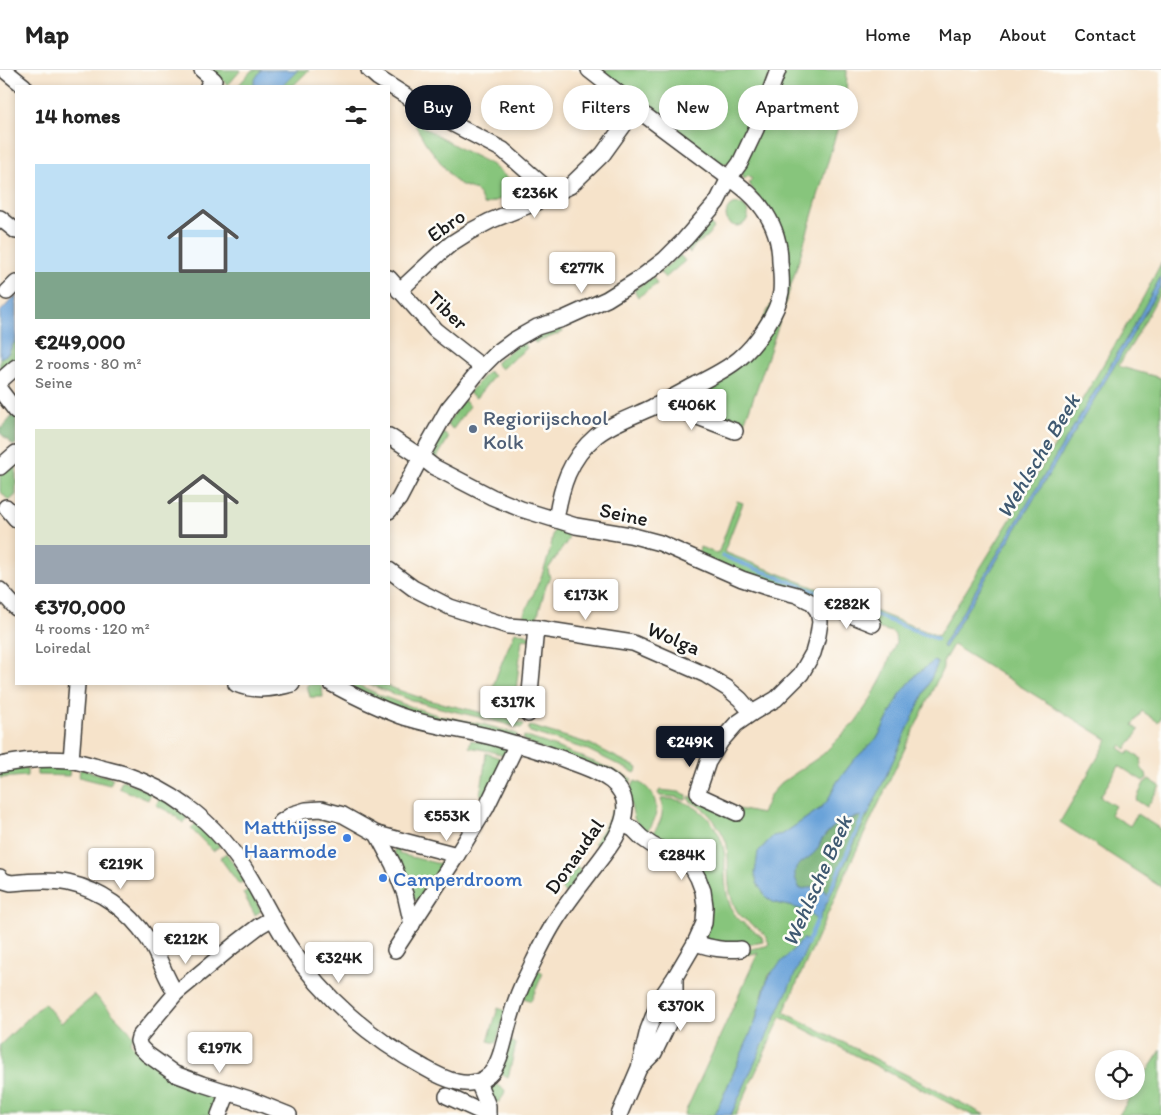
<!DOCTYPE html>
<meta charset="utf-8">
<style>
:root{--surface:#fff;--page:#f2f2f2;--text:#222;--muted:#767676;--line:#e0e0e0;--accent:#111827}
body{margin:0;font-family:Itim,sans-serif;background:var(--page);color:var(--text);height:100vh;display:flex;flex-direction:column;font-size:19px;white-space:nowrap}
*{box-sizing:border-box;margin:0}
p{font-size:16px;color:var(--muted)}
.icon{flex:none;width:28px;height:28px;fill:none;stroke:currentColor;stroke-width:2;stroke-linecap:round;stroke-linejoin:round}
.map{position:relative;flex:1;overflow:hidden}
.side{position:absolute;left:15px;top:15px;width:375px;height:600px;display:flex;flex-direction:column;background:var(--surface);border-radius:0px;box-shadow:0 2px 8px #0003}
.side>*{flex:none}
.banner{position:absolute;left:405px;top:15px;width:475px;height:45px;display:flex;gap:10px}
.fabs{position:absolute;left:1095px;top:980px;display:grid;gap:10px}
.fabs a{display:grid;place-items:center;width:50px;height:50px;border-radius:50%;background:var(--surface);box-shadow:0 2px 8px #0003;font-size:25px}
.price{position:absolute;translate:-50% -42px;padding:0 11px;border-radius:5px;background:#fff;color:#222;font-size:16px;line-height:32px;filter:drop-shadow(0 1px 2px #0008)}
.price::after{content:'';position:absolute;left:50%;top:30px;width:15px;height:11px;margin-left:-8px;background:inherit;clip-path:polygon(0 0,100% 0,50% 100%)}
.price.active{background:var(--accent);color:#fff}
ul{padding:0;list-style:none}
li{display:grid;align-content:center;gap:10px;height:265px;padding:0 20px}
li span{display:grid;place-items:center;height:155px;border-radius:0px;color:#555}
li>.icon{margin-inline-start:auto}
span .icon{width:90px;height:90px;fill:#fffc;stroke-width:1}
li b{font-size:21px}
h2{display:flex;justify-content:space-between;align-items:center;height:60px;padding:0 20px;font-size:21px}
.pill{padding:0 18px;border-radius:22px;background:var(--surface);box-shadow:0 2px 8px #0003;font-size:18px;line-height:45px}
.pill.active{background:var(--accent);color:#fff}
header{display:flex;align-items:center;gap:30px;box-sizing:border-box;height:70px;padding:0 25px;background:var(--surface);border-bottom:1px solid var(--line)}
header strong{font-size:24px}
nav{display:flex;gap:28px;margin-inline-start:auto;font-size:18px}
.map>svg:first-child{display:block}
.green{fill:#87c57c;stroke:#52704c;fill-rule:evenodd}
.forest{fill:#6daa6c;stroke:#446344}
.water{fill:#6aa3d9;stroke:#43607a}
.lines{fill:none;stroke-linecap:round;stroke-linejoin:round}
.stream{stroke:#6aa3d9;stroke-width:4}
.minor-casing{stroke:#3d3a36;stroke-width:18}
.minor{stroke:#fff;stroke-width:15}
.service-dot{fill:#5c6f8a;stroke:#fdfcf7;stroke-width:2}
.shop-dot{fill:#3f7fe0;stroke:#fdfcf7;stroke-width:2}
.labels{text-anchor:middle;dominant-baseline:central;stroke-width:5;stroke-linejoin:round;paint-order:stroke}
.street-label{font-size:21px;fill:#1c1c1c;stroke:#fdfcf7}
.service-label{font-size:21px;fill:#4e5e75;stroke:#fdfcf7;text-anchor:start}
.shop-label{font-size:21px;fill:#366cbe;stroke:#fdfcf7;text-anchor:end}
.water-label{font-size:22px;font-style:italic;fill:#3f5971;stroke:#fdfcf7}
</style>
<header>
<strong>Map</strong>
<nav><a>Home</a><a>Map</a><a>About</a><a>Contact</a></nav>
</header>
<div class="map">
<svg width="1161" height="1045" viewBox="0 0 1161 1045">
<rect width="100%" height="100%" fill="#fdfcf7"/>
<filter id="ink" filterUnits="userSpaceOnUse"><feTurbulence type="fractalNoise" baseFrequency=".02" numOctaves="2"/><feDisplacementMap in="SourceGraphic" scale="10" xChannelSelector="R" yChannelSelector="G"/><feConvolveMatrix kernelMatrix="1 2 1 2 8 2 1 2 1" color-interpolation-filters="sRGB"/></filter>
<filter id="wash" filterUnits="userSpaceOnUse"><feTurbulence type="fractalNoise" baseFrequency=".0096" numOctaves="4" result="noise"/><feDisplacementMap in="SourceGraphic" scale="20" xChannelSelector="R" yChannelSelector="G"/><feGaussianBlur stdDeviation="1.12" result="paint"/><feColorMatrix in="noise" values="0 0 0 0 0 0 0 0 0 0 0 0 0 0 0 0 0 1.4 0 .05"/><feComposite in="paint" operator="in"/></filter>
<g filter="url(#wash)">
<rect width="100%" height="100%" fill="#f6e3ca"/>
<g class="green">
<path d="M209 0H241L228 15Z"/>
<path d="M252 0H309L293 16H238Z"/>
<path d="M596 0H772L752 52 733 91 724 94 717 92 641 38Z"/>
<path d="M783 0H847L846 29C814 140 783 251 742 359L704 345 684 334 683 329 734 300 788 205V185L782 164 750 115 749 112 752 109 748 106 744 110 742 103Z"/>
<path d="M413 51 461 79 491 94 523 121 484 135 477 121C469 117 461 116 454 110L425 72Z"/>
<circle cx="737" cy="145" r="11"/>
<path d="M708 153 714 158 706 168 695 175 690 183 686 178Z"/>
<path d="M680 185 685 191 665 208 660 202Z"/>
<path d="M1161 193V221L1134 271 1119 295 1121 297 1161 308V648L1158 652 1142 641 1133 655 1139 660 1126 679 1121 675 1119 678 1128 684 1130 681 1142 689C1139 696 1141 699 1146 703L1147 708 1143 711 1119 696 1100 727 1115 736 1110 744 1130 756 1137 744 1159 758 1161 762V817L1060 752 1108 670 953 575 943 592V598L850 794 784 942 985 1045H972L781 947 736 1045H731L809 871 784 890 769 905 765 916 755 953 715 1045H684L758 883 736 886 740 881 766 876 768 875 769 873C767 870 766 866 763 863 753 853 741 851 735 837 725 817 730 796 727 775 725 765 712 746 704 740 700 736 695 734 690 731L689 729 690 726 706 735 743 740 762 744 770 725 781 713 822 685 856 651 869 632 883 606 896 572 895 565 892 562 873 557 843 538 813 527 775 516 698 485 700 477 718 484 737 431 743 433 724 482 938 566 1018 437 1144 226ZM934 591 938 593 818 852 808 841 773 832 766 827 758 782 773 766 783 764 821 738 828 730 837 712 854 690 878 667 901 623 917 604Z"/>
<path d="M653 207 657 214 638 227 634 220Z"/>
<path d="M561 256 563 262 535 273 531 267Z"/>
<path d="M16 269V293L0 308V288L8 284Z"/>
<path d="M523 271 527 278 501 299 496 294V292Z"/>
<path d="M488 301 494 306 476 328 469 323Z"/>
<path d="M464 330 470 336 453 359 447 355 462 331Z"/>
<path d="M441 362 449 367 435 391 433 390 430 384Z"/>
<path d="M16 392V425L9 431 0 421V405Z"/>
<path d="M558 458 567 460 568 463V470L548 499 550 509 546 516 537 548 534 551H526L523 546C535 520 550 493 553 463L554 461Z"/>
<path d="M515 562 526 564 531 567 530 570 522 569 513 645 523 647V650L488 640C491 614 505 585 515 562Z"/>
<path d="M308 614H320L322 618 323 627H310L307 615Z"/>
<path d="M347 614H356L382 626 403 634 437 645 482 654 517 664 516 668 435 649 380 632Z"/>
<path d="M369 614H381L424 629 492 645 524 654 523 657 520 658C508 655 496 651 483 648 444 639 406 631 369 614Z"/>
<path d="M530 656 590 674 638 698 635 703 588 680 530 662 528 659Z"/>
<path d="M524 666C561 678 597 692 632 709L626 719 523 670Z"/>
<path d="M471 670 507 677V687L490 681 469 677Z"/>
<path d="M486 683 505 690 484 727 480 724 483 708Z"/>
<path d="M54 695 70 698 69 706 37 705V697Z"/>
<path d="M27 698V706L0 708V700Z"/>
<path d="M80 699 113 708 110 715 79 707Z"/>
<path d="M1149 709 1160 716 1147 737 1136 730 1144 713Z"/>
<path d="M122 710 151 723 148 730 119 718Z"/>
<path d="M635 711C640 713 645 715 649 720 660 732 658 754 644 763L634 748 628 723Z"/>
<path d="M660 720 679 722 687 725V729L685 730 676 727 660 726 658 723Z"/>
<path d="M160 728H162L188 747 183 753 173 744 156 735Z"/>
<path d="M661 729C691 726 719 751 724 781 726 788 724 796 725 804 725 815 727 828 731 838 737 852 751 857 762 867L763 872 747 875 707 870 706 867 705 810 649 767C660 756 665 745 661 729Z"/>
<path d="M617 732 619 746 602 777 594 773 604 758Z"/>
<path d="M196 753 220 776 213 781 191 759Z"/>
<path d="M401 775 399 784 440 794 443 785 446 789 419 831 413 828 394 782 396 776Z"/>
<path d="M226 783 245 810 239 814 220 788Z"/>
<path d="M577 797 583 802 567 824 561 819Z"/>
<path d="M250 819 261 841 255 845 243 823Z"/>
<path d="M537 899 543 903 531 931 524 928Z"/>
<path d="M95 925 134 966 130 972 135 979 217 1026 218 1031 214 1045H0V975L44 933 61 953Z"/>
<path d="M498 938 506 941 496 973 488 971Z"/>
<path d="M510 970 516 974 508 1008 499 1003Z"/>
<path d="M1161 980V1045H1119L1134 1021H1136V1018Z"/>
<path d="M490 1011 505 1020 504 1025 499 1032H494L488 1021 487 1014Z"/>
</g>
<g class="forest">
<path d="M14 344 16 346V374L14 376 0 363V357L2 358Z"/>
<path d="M868 745 829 828 825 821 815 816 808 818 800 819 796 811 794 803C800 790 807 790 816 781 818 779 819 774 821 771 833 753 848 748 868 745Z"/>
</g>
<g class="water">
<path d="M261 0H298L282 16H254V11Z"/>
<path d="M1161 206V215L1118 290 944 578 942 576 1135 254Z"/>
<path d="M16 225V269L8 284 0 288V242Z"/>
<path d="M934 591 938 593 868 745C848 748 832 753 821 771 819 775 818 779 815 782 801 796 787 794 800 819 815 818 820 811 829 828L818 852 808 841 773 832 766 827 757 813 755 803 758 782 773 766 783 764 821 738 828 730 837 712 854 690 878 667 901 623 917 604Z"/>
<path d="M803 869 810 871 731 1045H715L755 953 767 911 773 901Z"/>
</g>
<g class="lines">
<g class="stream">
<path d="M723 486 937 569"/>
<path d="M826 830 865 743"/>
<path d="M807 874 818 848"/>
</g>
</g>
</g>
<g filter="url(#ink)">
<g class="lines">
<g class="minor-casing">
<g id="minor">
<path d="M4 0 24 16"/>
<path d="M202 0 214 10 208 16"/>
<path d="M369 0 378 8 438 46 503 80 553 124"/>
<path d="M0 148 16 161"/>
<path d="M389 208 435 260 482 297"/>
<path d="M399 221 440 183 452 173 471 161 490 151 532 134 570 116 603 84 634 41"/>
<path d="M7 222 16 213"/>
<path d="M0 311 16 297"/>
<path d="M0 320 16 341"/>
<path d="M654 336 674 338 735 361"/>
<path d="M389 366 421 387 434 397 492 427 521 439 576 456 630 465 660 473 742 509 766 517 797 525 811 532 818 541 820 552 818 565 813 583 801 604 776 629 752 643 736 654 721 671 708 692 698 722 700 726 737 743"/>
<path d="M0 397 16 383"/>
<path d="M6 437 16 449"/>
<path d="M389 441 399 429 421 387 448 339 482 297 495 284 514 270 537 257 563 249 607 229 639 209 664 190 685 169 717 132 729 108 740 93 756 59 778 0"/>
<path d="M556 450C561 417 569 389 596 366 612 353 634 346 653 337 668 330 682 322 697 314 711 307 727 299 739 289 756 275 778 243 781 222 782 212 781 201 780 192 780 155 759 127 729 108L646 46 634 41 626 29 589 0"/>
<path d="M389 500 413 518 450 537 508 556 536 558 633 573 706 605 727 618 740 629 752 643"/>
<path d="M0 520 16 538"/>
<path d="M818 541 828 536 873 554"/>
<path d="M236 614C255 622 273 619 292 614"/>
<path d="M528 644 536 558"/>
<path d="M71 690 77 614"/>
<path d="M0 695C22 690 47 688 69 690 77 691 86 694 94 696 104 699 114 701 124 704 144 711 169 723 186 736 213 755 236 783 252 811 265 833 276 856 290 877 323 928 372 969 425 998 444 1009 470 1022 489 1005 502 993 505 963 511 946 515 932 520 918 527 905 536 887 545 867 556 850 566 834 578 819 590 803 604 784 624 763 625 738 625 726 620 718 611 711 599 702 585 697 571 692 548 683 523 676 499 669 466 660 433 657 401 646 377 637 354 626 332 614"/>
<path d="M281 752 293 744 306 740 321 739 343 745 377 764 393 794 405 824 412 855"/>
<path d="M377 764 457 785"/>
<path d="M0 807 4 811 11 813C29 811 50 809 68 813 101 820 129 841 148 869 160 886 164 906 176 923"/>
<path d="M271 849 259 856 233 876 176 923 139 967 138 971 140 977 147 984 175 1004 202 1014 249 1029 289 1045"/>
<path d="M695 873C711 878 724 881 741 879"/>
<path d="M395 880 457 785 486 738 517 674"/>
<path d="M640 997 654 983 669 952 675 925V907"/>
<path d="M478 1012 488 1036V1045"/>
<path d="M447 1026 488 1045"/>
<path d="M219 1045 228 1022"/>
<path d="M619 1045 639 998 648 960 660 929 675 907 695 873 704 853 705 836 703 821 698 808 693 799 686 792 652 775 642 768 633 759 622 754"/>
</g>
</g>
<use href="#minor" class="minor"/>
</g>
</g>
<circle class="service-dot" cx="473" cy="359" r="5"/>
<g class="shop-dot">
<circle cx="347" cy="768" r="5"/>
<circle cx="383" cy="808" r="5"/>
</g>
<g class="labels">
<g class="street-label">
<text transform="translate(446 155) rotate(-35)">Ebro</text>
<text transform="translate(448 240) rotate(44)">Tiber</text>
<text transform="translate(624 444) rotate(12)">Seine</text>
<text transform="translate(674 568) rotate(23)">Wolga</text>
<text transform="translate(574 786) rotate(-55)">Donaudal</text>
</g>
<g class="service-label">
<text x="483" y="347">Regiorijschool<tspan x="483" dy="24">Kolk</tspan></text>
</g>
<g class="shop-label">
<text x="337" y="756">Matthijsse<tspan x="337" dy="24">Haarmode</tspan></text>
<text x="393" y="808" text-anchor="start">Camperdroom</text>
</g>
<g class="water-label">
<text transform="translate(1038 386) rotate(-59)">Wehlsche Beek</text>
<text transform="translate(817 811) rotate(-66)">Wehlsche Beek</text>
</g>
</g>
</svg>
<div class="fabs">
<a><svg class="icon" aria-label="locate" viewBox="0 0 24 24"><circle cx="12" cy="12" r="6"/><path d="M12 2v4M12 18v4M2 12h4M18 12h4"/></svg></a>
</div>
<b class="price" style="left:535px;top:149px">€236K</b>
<b class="price" style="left:582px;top:224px">€277K</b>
<b class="price" style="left:692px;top:361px">€406K</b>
<b class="price" style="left:586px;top:551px">€173K</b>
<b class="price" style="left:847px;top:560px">€282K</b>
<b class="price" style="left:513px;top:658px">€317K</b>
<b class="price active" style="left:690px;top:698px">€249K</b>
<b class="price" style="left:447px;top:772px">€553K</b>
<b class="price" style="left:682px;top:811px">€284K</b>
<b class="price" style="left:121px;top:820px">€219K</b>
<b class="price" style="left:186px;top:895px">€212K</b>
<b class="price" style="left:339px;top:914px">€324K</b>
<b class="price" style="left:681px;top:962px">€370K</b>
<b class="price" style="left:220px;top:1004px">€197K</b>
<div class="banner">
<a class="pill active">Buy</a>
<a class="pill">Rent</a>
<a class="pill">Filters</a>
<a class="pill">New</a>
<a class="pill">Apartment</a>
</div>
<section class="side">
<h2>14 homes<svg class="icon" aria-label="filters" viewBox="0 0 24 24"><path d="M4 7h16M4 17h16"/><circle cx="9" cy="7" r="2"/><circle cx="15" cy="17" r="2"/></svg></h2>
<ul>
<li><span style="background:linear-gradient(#bfe0f5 70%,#7fa58c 0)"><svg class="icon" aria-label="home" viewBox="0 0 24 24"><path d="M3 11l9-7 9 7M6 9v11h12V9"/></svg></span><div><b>€249,000</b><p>2 rooms · 80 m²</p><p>Seine</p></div></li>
<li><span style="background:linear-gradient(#dfe7d0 75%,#9aa5b1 0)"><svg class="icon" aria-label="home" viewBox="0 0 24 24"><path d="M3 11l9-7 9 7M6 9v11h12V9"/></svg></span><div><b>€370,000</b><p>4 rooms · 120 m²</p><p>Loiredal</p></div></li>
</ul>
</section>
</div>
